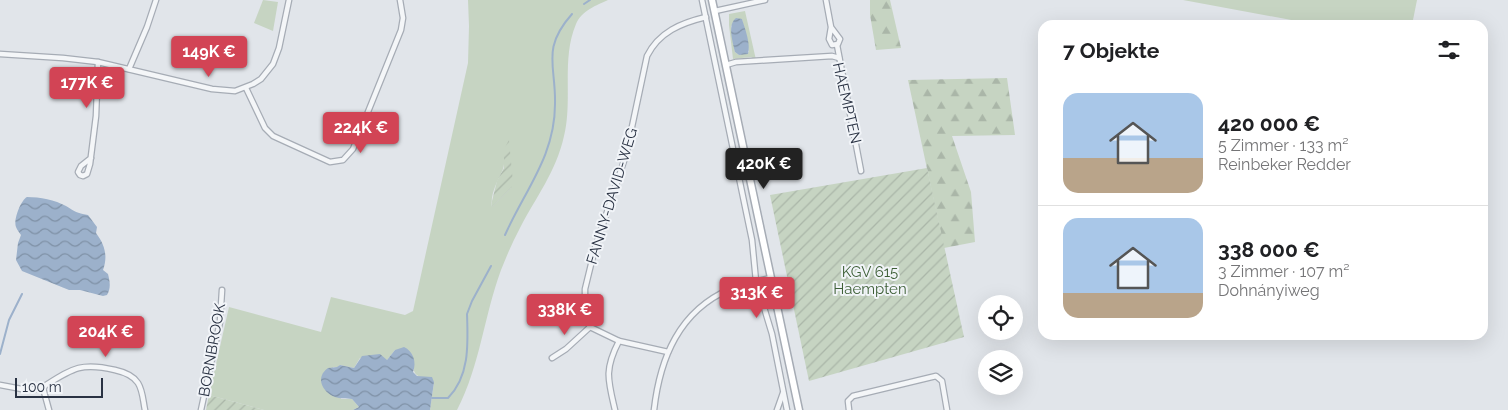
<!DOCTYPE html>
<html lang="de">
<meta charset="utf-8">
<style>
:root{--surface:#fff;--page:#f2f2f2;--text:#202124;--muted:#757577;--line:#e0e0e0;--accent:#d24455}
body{margin:0;font-family:Raleway,sans-serif;background:var(--page);color:var(--text);height:100vh;display:flex;flex-direction:column;font-size:19px;white-space:nowrap}
*{box-sizing:border-box;margin:0}
p{font-size:16px;color:var(--muted)}
.icon{flex:none;width:28px;height:28px;fill:none;stroke:currentColor;stroke-width:2;stroke-linecap:round;stroke-linejoin:round}
.map{position:relative;flex:1;overflow:hidden}
.sheet{position:absolute;left:1038px;top:20px;width:450px;height:320px;display:flex;flex-direction:column;background:var(--surface);border-radius:15px;box-shadow:0 5px 20px #0002}
.sheet>*{flex:none}
.fabs{position:absolute;left:978px;top:295px;display:grid;gap:10px}
.fabs a{display:grid;place-items:center;width:45px;height:45px;border-radius:50%;background:var(--surface);box-shadow:0 5px 20px #0002;font-size:25px}
.scale{position:absolute;left:15px;bottom:12px;width:88px;box-sizing:border-box;padding-left:5px;border:2px solid #293243;border-top:0;font-size:14px;line-height:18px;white-space:nowrap;color:#293243;-webkit-text-stroke:4px #f1f4f8;paint-order:stroke}
.price{position:absolute;translate:-50% -42px;padding:0 11px;border-radius:5px;background:var(--accent);color:#fff;font-size:16px;line-height:32px;filter:drop-shadow(0 1px 2px #0008)}
.price::after{content:'';position:absolute;left:50%;top:30px;width:15px;height:11px;margin-left:-8px;background:inherit;clip-path:polygon(0 0,100% 0,50% 100%)}
.price.on{background:#222;color:#fff}
ul{padding:0;list-style:none}
li{display:flex;align-items:center;gap:15px;height:125px;padding:0 25px}
li+li{border-top:1px solid var(--line)}
li span{display:grid;place-items:center;flex:none;width:140px;height:100px;border-radius:15px;color:#555}
li>.icon{margin-inline-start:auto}
span .icon{width:60px;height:60px;fill:#fffc;stroke-width:1}
li b{font-size:21px}
h2{display:flex;justify-content:space-between;align-items:center;height:60px;padding:0 25px;font-size:21px}
.map>svg:first-child{display:block}
.green{fill:#c6d4c2;fill-rule:evenodd}
.forest{fill:url(#forest-firs)}
.garden{fill:url(#garden-furrows)}
.water{fill:url(#water-waves)}
.lines{fill:none;stroke-linecap:round;stroke-linejoin:round}
.stream{stroke:#9cb1cb;stroke-width:2}
.minor-casing{stroke:#a6acb5;stroke-width:7}
.secondary-casing{stroke:#a6acb5;stroke-width:9}
.minor{stroke:#f4f6f8;stroke-width:4.5}
.secondary{stroke:#fff;stroke-width:6}
.labels{text-anchor:middle;dominant-baseline:central;stroke-width:4;stroke-linejoin:round;paint-order:stroke}
.street-label{font-size:15px;fill:#293243;stroke:#f1f4f8}
.park-label{font-size:15px;fill:#3d5f36;stroke:#f1f4f8}
</style>
<div class="map">
<svg width="1508" height="410" viewBox="0 0 1508 410">
<defs>
<pattern id="forest-firs" width="22" height="20" patternUnits="userSpaceOnUse" patternTransform="scale(1.25)"><rect width="22" height="20" fill="#c6d4c2"/><path d="M5 1l3.5 6h-7zM16 11l3.5 6h-7z" fill="#aab6a8"/></pattern>
<pattern id="garden-furrows" width="10" height="10" patternUnits="userSpaceOnUse" patternTransform="scale(1.25)"><rect width="10" height="10" fill="#c6d4c2"/><path d="M-1 1l2-2M0 10L10 0M9 11l2-2" fill="none" stroke="#aab6a8"/></pattern>
<pattern id="water-waves" width="16" height="10" patternUnits="userSpaceOnUse" patternTransform="scale(1.25)"><rect width="16" height="10" fill="#9cb1cb"/><path d="M0 5q4-4 8 0t8 0" fill="none" stroke="#7f91a6"/></pattern>
</defs>
<rect width="100%" height="100%" fill="#e1e5ea"/>
<g class="green">
<path d="M263 0 278 2 273 31 254 23Z"/>
<path d="M468 0H608C597 5 581 11 576 24 561 59 573 100 564 136 556 172 536 197 520 228 513 241 507 255 501 270 484 316 480 366 457 410H430L434 382C412 375 414 376 412 354L395 350 387 360 360 358 354 368 340 365 338 367H333L341 399H352L359 407 353 410H264L209 395 229 307 321 332 331 297 405 315 413 311 468 63 469 26ZM504 149 511 188 492 207C490 193 498 181 503 169 505 163 504 155 504 149Z"/>
<path d="M1183 0H1417L1412 25H1318Z"/>
<path d="M745 11 756 60 751 57 733 59 729 25V14ZM742 19 749 52 739 55 735 52 731 26Z"/>
</g>
<g class="forest">
<path d="M870 0H890L901 48 876 50 870 15Z"/>
<path d="M1007 78 1015 135 952 136 971 192 975 242 944 248 908 80Z"/>
</g>
<g class="garden">
<path d="M509 140 513 183 511 188 492 207V201L497 181 504 168V149Z"/>
<path d="M927 168 964 337 809 381 770 195Z"/>
<path d="M209 395 264 410H206Z"/>
</g>
<g class="water">
<path d="M736 18 742 19C745 29 751 44 748 54L739 55 735 52C733 42 727 25 736 18Z"/>
<path d="M27 197C40 197 55 200 66 206 76 212 76 213 88 215L97 227 96 233C105 245 108 256 103 270L108 274C110 282 111 288 107 295L103 296 80 290H69L22 271 16 260 18 243 21 235C19 232 17 230 16 227 13 220 21 200 27 197Z"/>
<path d="M404 347C413 351 417 362 413 372L417 376 432 377 434 382 430 410H353L359 407 352 399C346 398 340 399 335 397 322 392 315 377 328 368L337 367 340 365 354 368 362 356 380 354 387 360 395 350Z"/>
</g>
<g class="lines">
<g class="stream">
<path d="M584 4 590 0"/>
<path d="M505 235C525 190 555 156 555 104 556 65 541 49 572 14"/>
<path d="M0 354 9 320 22 294"/>
<path d="M432 398H448C470 376 468 343 467 314L472 301 491 266"/>
</g>
<g class="minor-casing">
<g id="minor">
<path d="M702 0 752 240 756 281 772 334 787 410"/>
<path d="M826 0 831 27 829 39 832 45 838 44 840 39 831 27"/>
<path d="M715 11 765 0"/>
<path d="M837 45 861 171"/>
<path d="M0 54 63 58 98 62 212 89 235 91 253 84 261 79 273 64 279 48 289 0"/>
<path d="M726 65 736 62 832 56 839 58"/>
<path d="M129 69 147 27 156 0"/>
<path d="M246 88 265 128 273 136 330 162 343 160 353 149 401 30 403 18 400 0"/>
<path d="M91 158 81 166 78 172 80 175 83 176 87 174 90 164 96 116 98 62"/>
<path d="M668 352 619 341 590 327 585 305V289L595 248 626 155 647 56C659 32 681 23 706 17"/>
<path d="M552 358 566 349 590 327"/>
<path d="M0 385 27 390 43 388 46 385C73 368 82 362 115 370 124 372 133 375 138 383 143 391 143 401 145 410"/>
<path d="M43 388 49 410"/>
<path d="M201 410 220 322 222 290"/>
<path d="M615 410C608 380 604 370 619 341"/>
<path d="M654 410C660 358 679 311 730 289 743 283 758 281 771 278"/>
<path d="M777 410 783 393"/>
<path d="M849 410 848 401 853 396 936 376 942 381 947 410"/>
</g>
</g>
<g class="secondary-casing">
<path id="secondary" d="M712 0 799 410"/>
</g>
<use href="#minor" class="minor"/>
<use href="#secondary" class="secondary"/>
</g>
<g class="labels">
<g class="street-label">
<text transform="translate(847 103) rotate(77)">HAEMPTEN</text>
<text transform="translate(612 196) rotate(-73)">FANNY-DAVID-WEG</text>
<text transform="translate(212 350) rotate(-80)">BORNBROOK</text>
</g>
<g class="park-label">
<text x="870" y="272">KGV 615<tspan x="870" dy="17">Haempten</tspan></text>
</g>
</g>
</svg>
<div class="fabs">
<a><svg class="icon" aria-label="locate" viewBox="0 0 24 24"><circle cx="12" cy="12" r="6"/><path d="M12 2v4M12 18v4M2 12h4M18 12h4"/></svg></a>
<a><svg class="icon" aria-label="layers" viewBox="0 0 24 24"><path d="M12 4l9 5-9 5-9-5zM3 14l9 5 9-5"/></svg></a>
</div>
<div class="scale">100 m</div>
<b class="price" style="left:209px;top:78px">149K €</b>
<b class="price" style="left:87px;top:109px">177K €</b>
<b class="price" style="left:361px;top:154px">224K €</b>
<b class="price on" style="left:764px;top:190px">420K €</b>
<b class="price" style="left:757px;top:319px">313K €</b>
<b class="price" style="left:565px;top:336px">338K €</b>
<b class="price" style="left:106px;top:358px">204K €</b>
<section class="sheet">
<h2>7 Objekte<svg class="icon" aria-label="filters" viewBox="0 0 24 24"><path d="M4 7h16M4 17h16"/><circle cx="9" cy="7" r="2"/><circle cx="15" cy="17" r="2"/></svg></h2>
<ul>
<li><span style="background:linear-gradient(#a9c7e8 65%,#b9a48a 0)"><svg class="icon" aria-label="home" viewBox="0 0 24 24"><path d="M3 11l9-7 9 7M6 9v11h12V9"/></svg></span><div><b>420 000 €</b><p>5 Zimmer · 133 m²</p><p>Reinbeker Redder</p></div></li>
<li><span style="background:linear-gradient(#a9c7e8 75%,#b9a48a 0)"><svg class="icon" aria-label="home" viewBox="0 0 24 24"><path d="M3 11l9-7 9 7M6 9v11h12V9"/></svg></span><div><b>338 000 €</b><p>3 Zimmer · 107 m²</p><p>Dohnányiweg</p></div></li>
</ul>
</section>
</div>
